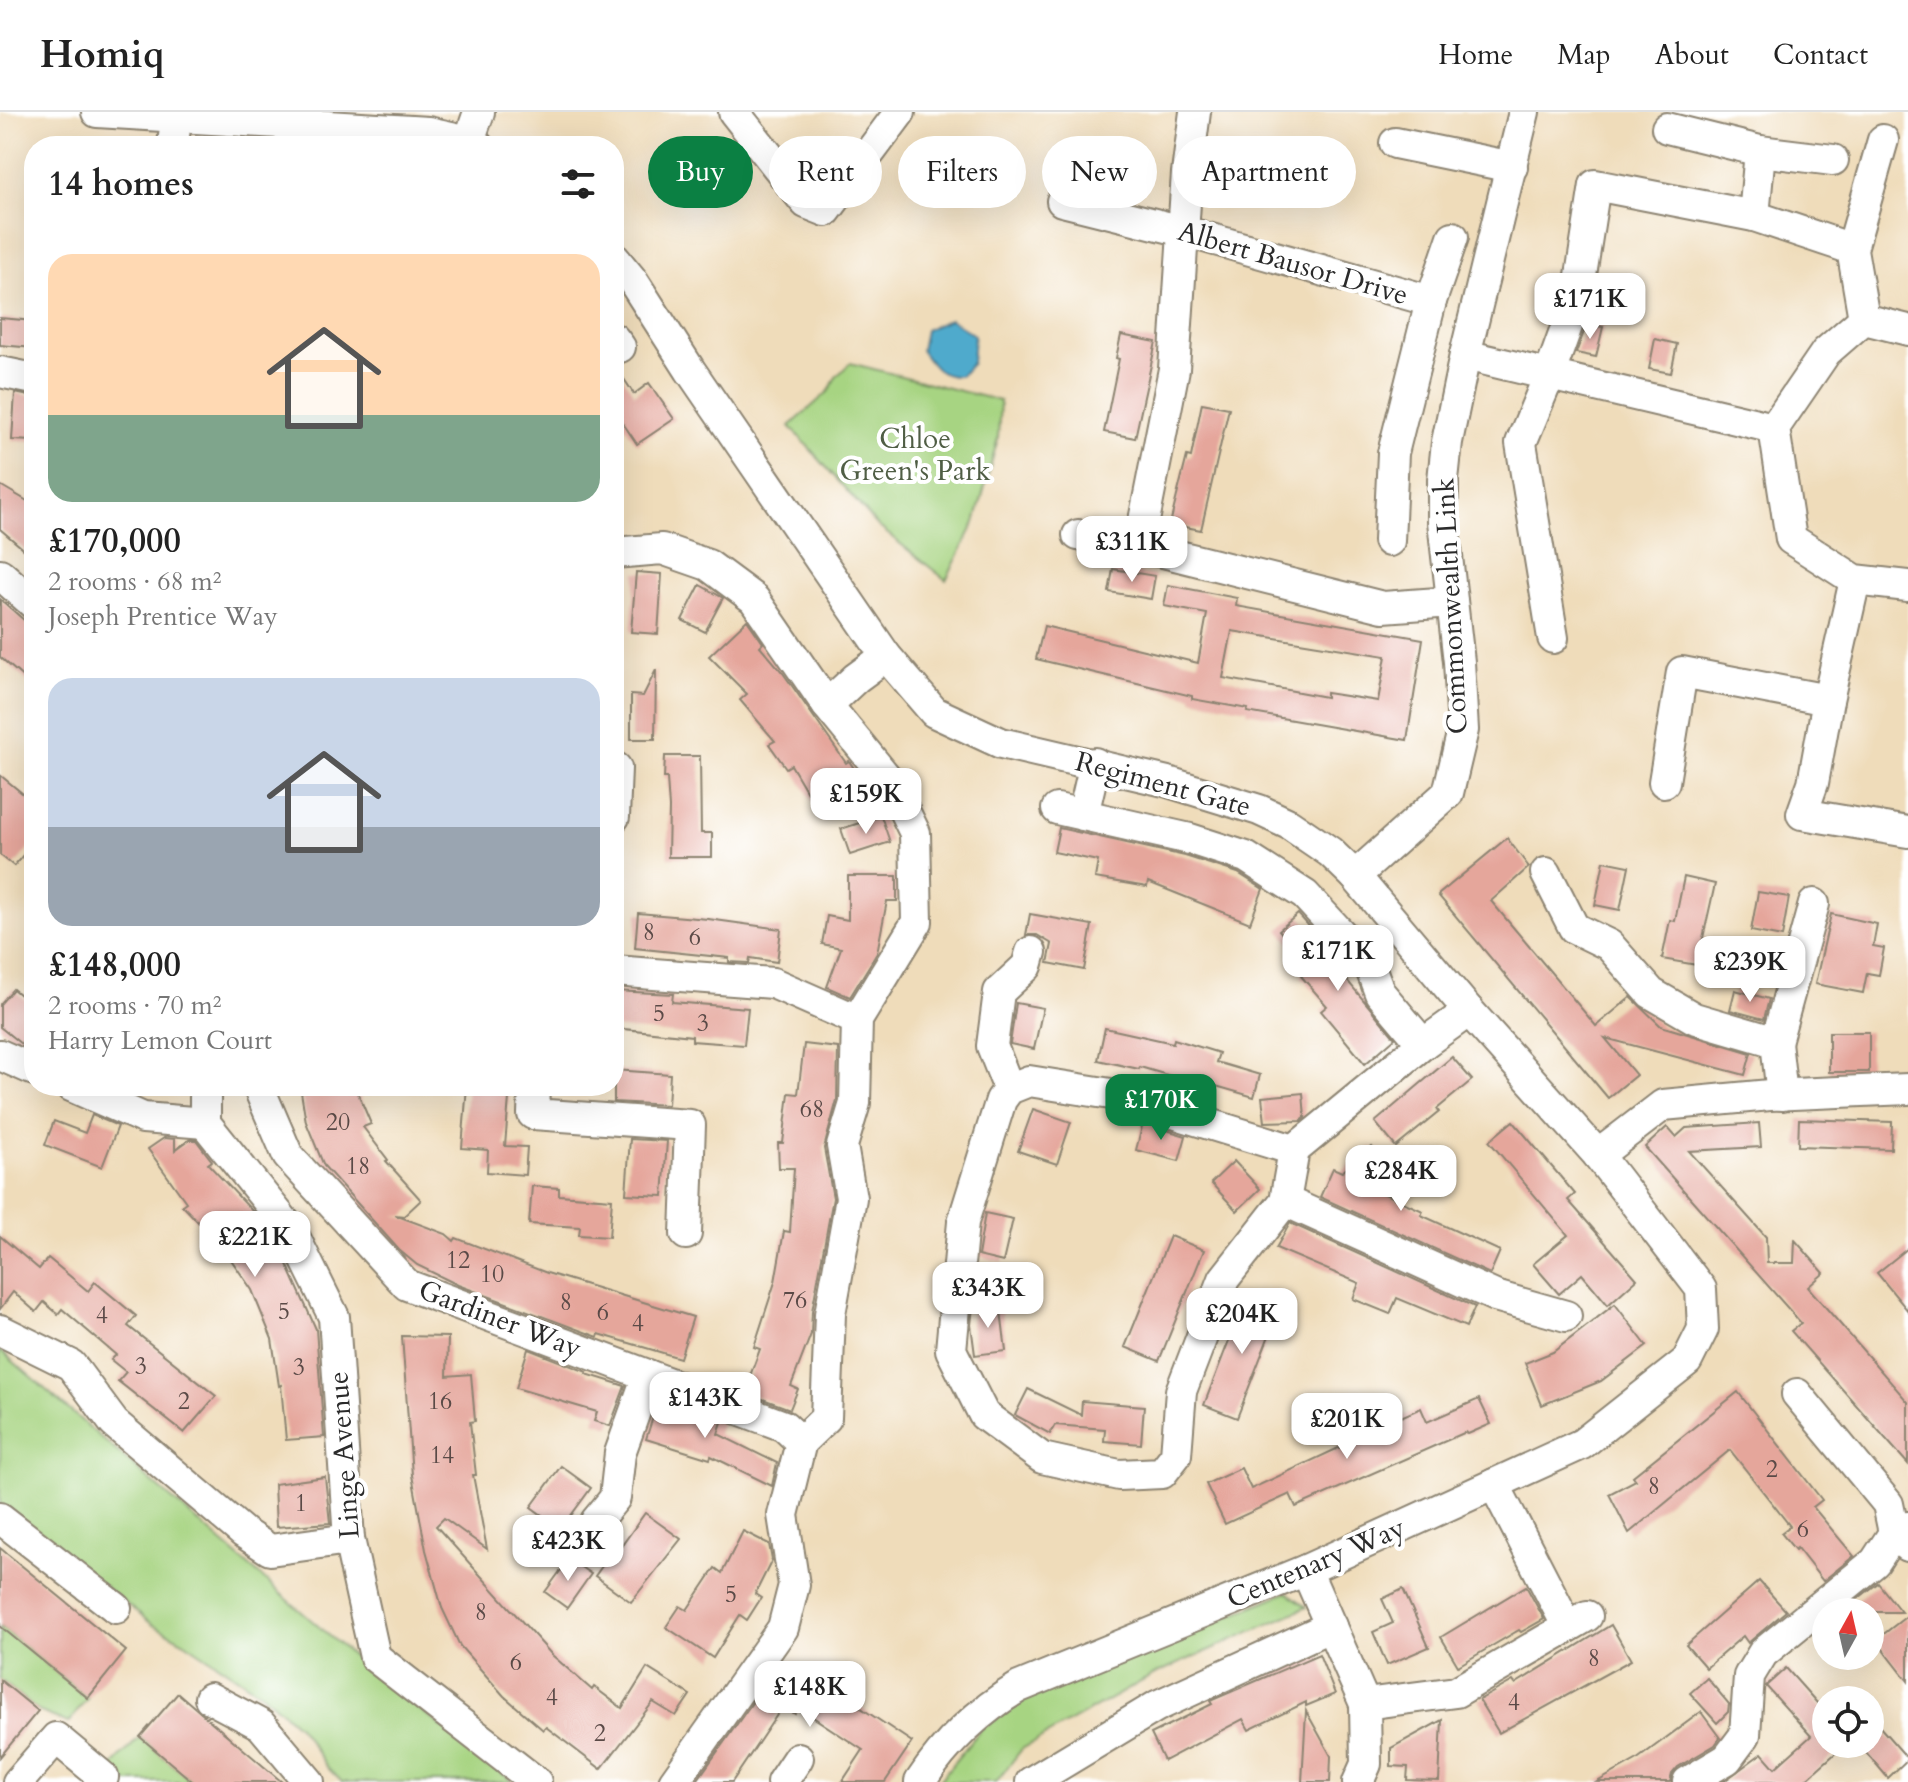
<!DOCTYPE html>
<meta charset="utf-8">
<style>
:root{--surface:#fff;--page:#f2f2f2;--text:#222;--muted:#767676;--line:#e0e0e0;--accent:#0b8043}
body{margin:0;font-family:Cardo,serif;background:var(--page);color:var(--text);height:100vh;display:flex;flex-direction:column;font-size:30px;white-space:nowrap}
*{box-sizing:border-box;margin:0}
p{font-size:26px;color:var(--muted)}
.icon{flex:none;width:44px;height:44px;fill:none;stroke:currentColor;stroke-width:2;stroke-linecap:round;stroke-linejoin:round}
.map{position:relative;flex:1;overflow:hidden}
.panel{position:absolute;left:24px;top:24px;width:600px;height:960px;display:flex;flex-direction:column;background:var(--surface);border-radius:32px;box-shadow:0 8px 32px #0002}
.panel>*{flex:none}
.hud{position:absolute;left:648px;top:24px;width:760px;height:72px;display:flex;gap:16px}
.needle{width:52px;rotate:8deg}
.fabs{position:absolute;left:1812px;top:1486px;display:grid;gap:16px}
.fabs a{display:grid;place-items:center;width:72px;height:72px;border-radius:50%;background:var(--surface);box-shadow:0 8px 32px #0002;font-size:40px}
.price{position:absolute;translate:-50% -68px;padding:0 18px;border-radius:16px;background:#fff;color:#222;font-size:26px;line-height:52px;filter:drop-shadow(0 2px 4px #0008)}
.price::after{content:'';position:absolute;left:50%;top:48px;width:24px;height:18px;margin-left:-12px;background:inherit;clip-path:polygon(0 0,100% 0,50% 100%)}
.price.on{background:var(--accent);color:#fff}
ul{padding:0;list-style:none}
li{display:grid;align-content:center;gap:16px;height:424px;padding:0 24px}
li span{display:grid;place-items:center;height:248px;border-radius:24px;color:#555}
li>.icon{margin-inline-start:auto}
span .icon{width:144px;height:144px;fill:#fffc;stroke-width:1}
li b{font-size:34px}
h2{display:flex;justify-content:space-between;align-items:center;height:96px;padding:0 24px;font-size:34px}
.chip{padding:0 28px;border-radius:36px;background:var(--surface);box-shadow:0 8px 32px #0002;font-size:28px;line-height:72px}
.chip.on{background:var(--accent);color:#fff}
header{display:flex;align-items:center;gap:48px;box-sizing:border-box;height:112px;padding:0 40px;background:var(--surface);border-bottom:2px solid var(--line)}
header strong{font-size:38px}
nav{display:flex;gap:44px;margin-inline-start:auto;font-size:28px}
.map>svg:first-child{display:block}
.green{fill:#a7d482;stroke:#698056;stroke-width:2}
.water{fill:#4faacc;stroke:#3d6a7c;stroke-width:2}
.building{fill:#e5a69b;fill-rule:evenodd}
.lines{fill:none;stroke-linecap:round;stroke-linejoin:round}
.street-casing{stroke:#8d8472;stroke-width:34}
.street{stroke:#fff;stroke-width:30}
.labels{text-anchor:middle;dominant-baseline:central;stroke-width:8;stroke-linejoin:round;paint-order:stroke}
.number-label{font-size:24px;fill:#5a4a47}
.street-label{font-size:28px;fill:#2b2b2b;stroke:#fff}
.park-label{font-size:28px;fill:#505e45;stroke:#fff}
</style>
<header>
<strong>Homiq</strong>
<nav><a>Home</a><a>Map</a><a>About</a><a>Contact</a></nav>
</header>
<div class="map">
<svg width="1908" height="1670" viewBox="0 0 1908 1670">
<rect width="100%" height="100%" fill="#fff"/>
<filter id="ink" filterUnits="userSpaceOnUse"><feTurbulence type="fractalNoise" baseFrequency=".0125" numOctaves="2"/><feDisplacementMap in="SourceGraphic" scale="16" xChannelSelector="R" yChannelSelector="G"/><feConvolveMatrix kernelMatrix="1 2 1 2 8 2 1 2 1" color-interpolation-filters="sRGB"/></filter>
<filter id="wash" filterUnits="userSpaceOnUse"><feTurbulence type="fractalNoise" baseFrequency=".006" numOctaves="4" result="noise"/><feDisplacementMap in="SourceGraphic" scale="32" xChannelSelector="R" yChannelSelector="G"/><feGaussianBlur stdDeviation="1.8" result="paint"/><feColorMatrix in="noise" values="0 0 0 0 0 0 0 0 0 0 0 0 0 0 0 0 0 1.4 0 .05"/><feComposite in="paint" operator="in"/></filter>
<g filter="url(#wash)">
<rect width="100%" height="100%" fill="#efdcba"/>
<g class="green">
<path d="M850 251 1000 289 998 326 975 411 946 468 878 414 790 314 829 279 836 265Z"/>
<path d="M0 1238 370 1559 513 1670H342L328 1656 299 1615 262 1582 185 1530 153 1513 0 1392Z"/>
<path d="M1287 1480 1307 1495 1155 1562 1022 1637 996 1670H938L981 1617 1024 1589Z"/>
<path d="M0 1514 88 1586 68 1611 38 1599 3 1570 0 1572Z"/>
<path d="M140 1625 193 1670H126L111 1655Z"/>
</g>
<path class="water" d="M950 207 974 223 972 251 960 264C939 265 932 254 921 238L925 218Z"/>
<g id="blocks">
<g class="building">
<path d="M828 31 844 45 824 71 806 55Z"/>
<path d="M0 206 34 209V236L0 233Z"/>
<path d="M1587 212 1603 215 1596 245 1576 241Z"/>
<path d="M1121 223 1156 230 1135 326 1104 320 1119 247 1116 246Z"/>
<path d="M1655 227 1677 232 1671 261 1649 257Z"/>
<path d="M614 252 634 282 649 271 674 307 637 332 614 298Z"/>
<path d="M15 281 34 285V329L12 328Z"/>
<path d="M1202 291 1229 296 1201 418 1170 412 1187 344 1191 345Z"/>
<path d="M0 373 34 393V446L0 417Z"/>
<path d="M1113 457 1155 464 1151 487 1109 480Z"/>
<path d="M636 460 662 462 658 522 631 520Z"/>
<path d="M700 473 723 486 705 520 682 508Z"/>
<path d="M1168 473 1237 486 1236 494 1423 527 1407 628 1247 600 1248 597 1192 587V584L1036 547 1044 514 1198 551 1207 502 1164 494ZM1232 519 1386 544 1378 589 1326 581V585L1223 566Z"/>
<path d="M0 487 34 517V575L0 545Z"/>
<path d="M747 508 763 531 760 534 783 561 846 651 849 649 863 670 817 697 791 653 786 656 769 632 775 629 740 588 747 582 709 544Z"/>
<path d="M656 558 655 627H631V583L643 584Z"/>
<path d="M665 644H700L701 721H712V745H668L669 696 667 666H664Z"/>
<path d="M0 663 34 691V730L14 754 0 743Z"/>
<path d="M881 704 890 730 850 743 841 717Z"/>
<path d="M1059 716 1185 744 1238 761 1263 777 1250 811 1148 770 1147 775 1095 766 1098 749 1054 740Z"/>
<path d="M1507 726 1529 755 1491 789 1596 914 1631 885 1661 914 1751 941 1745 963 1605 926 1636 963 1608 986 1438 783Z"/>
<path d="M1604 749 1629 754 1620 798 1595 793Z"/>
<path d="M848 764H897V789H887L877 841 850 885 827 875 841 836 822 832 827 804 848 808Z"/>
<path d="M1684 765 1715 772 1697 853 1662 847 1670 808 1675 809Z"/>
<path d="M1758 780 1789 785 1782 825 1751 819Z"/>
<path d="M638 801 708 807 781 817 777 850 750 846 749 851 729 850V846L635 836Z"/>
<path d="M1030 802 1092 813 1084 858 1048 851 1052 832 1037 823H1026Z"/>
<path d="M1298 802 1346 855 1340 860 1395 926 1365 952 1321 899 1327 894 1301 864 1311 855 1279 818Z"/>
<path d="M1831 802 1877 812 1873 834 1884 836 1879 863 1867 861 1863 881 1815 872Z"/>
<path d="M13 877 34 895V938L22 931 21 932 0 915V892Z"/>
<path d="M1735 878 1769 887 1764 907 1730 898Z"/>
<path d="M614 879 673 882 672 890 748 896 744 933 692 929V924L614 916Z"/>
<path d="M1016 891 1043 896 1034 937 1010 932Z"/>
<path d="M1105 916 1173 931 1174 927 1219 941 1216 950 1260 963 1254 985 1209 972 1208 975 1140 955 1139 957 1098 948Z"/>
<rect x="1829" y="920" width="40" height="40"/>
<path d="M804 932 838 936 837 988 824 1036 833 1086 812 1199 811 1222 791 1274 798 1277 790 1297 744 1280 760 1237 754 1235 775 1170 784 1119 790 1120 794 1056H779L778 1031H783L789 981 798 982Z"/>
<path d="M1452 945 1472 968 1437 997 1439 1000 1396 1035 1375 1010Z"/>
<path d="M614 958 670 962 668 993 614 990Z"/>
<path d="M300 974H355L371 1012 363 1015 388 1048 386 1049 421 1088 404 1104 395 1103 446 1122 454 1129 456 1126 547 1161 693 1205 680 1246 599 1222 598 1225 458 1173 417 1153 399 1138 324 1054 306 1010Z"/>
<path d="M467 974H510L505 1034 527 1035 525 1063 487 1060 488 1038 462 1036Z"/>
<path d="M1303 981 1305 1006 1301 1009 1265 1010 1262 985Z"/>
<path d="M1033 997 1071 1010 1057 1052 1018 1039Z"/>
<path d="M92 1003 118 1014 102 1055 45 1033 54 1009 85 1021Z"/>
<path d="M1799 1007 1892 1010 1891 1037 1798 1034Z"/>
<path d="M1513 1009 1575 1082 1568 1088 1637 1167 1608 1193 1582 1162 1559 1182 1533 1152 1568 1123 1489 1029Z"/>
<path d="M1143 1011 1186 1024 1179 1049 1136 1038Z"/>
<path d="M1759 1011 1761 1035 1689 1039 1766 1125 1767 1151H1794L1795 1128 1824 1161 1808 1175 1908 1290V1352L1791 1219 1801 1211 1645 1035 1667 1015 1676 1025 1686 1016Z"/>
<path d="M164 1026 175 1027V1038L189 1028H196L212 1049 208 1052 255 1102 282 1141 316 1217 324 1325 286 1328 281 1273 279 1274 272 1227 252 1178 223 1136 182 1093 186 1090 148 1037Z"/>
<path d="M630 1027 667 1029 663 1084 626 1082Z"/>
<path d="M1372 1035 1390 1057 1369 1075 1423 1099 1421 1103 1500 1139 1490 1162 1320 1085 1333 1056 1342 1060Z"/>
<path d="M1234 1049 1260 1077 1237 1099 1211 1071Z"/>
<path d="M532 1074 559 1076V1083L612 1087 609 1125 579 1123 580 1115 529 1112Z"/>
<path d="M985 1101 1013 1107 1003 1150 978 1144Z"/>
<path d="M1290 1111 1475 1195 1466 1215 1397 1186 1390 1202 1353 1187 1359 1171 1276 1136Z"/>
<path d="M0 1124 39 1157 48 1146 88 1179 95 1170 136 1204 128 1214 216 1284 184 1321 118 1269 126 1260 111 1248 116 1243 62 1197 58 1202 44 1190 36 1200 13 1180 0 1197Z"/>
<path d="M1170 1124 1204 1138 1159 1249 1125 1235Z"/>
<path d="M1908 1136V1199L1877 1161Z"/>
<path d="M1247 1182 1280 1195 1237 1306 1204 1293Z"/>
<path d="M1000 1191 1006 1239 975 1243 971 1213 973 1195Z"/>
<path d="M1615 1192 1647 1234 1601 1269 1542 1293 1525 1251 1553 1240Z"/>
<path d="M402 1224 448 1225 447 1264 471 1262 475 1309 470 1310 476 1363H473L487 1437 444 1406 436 1414 552 1543 592 1578 594 1575 622 1596 647 1556 690 1583 676 1604 653 1590 601 1657 546 1615 543 1618 504 1584 460 1534 442 1496 426 1438 412 1363Z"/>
<path d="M528 1237 587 1260 586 1262 625 1274 610 1314 594 1309 597 1300 516 1276Z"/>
<path d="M1028 1277 1081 1303 1082 1289 1144 1294 1141 1332 1104 1329 1105 1317 1055 1313 1050 1322 1015 1303Z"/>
<path d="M1738 1280 1822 1388 1813 1395 1854 1444 1823 1469 1797 1436 1795 1438 1781 1421 1790 1414 1730 1338 1629 1421 1609 1382 1636 1368 1633 1364Z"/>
<path d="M659 1286 722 1310 718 1322 777 1351 772 1374 711 1344 710 1347 646 1327Z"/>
<path d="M1479 1287 1491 1312 1468 1322 1466 1320 1296 1395 1290 1382 1225 1412 1206 1372 1241 1356 1251 1377 1343 1334 1342 1331 1421 1296 1427 1310Z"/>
<path d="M561 1354 591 1376 561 1417 531 1395Z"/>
<path d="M325 1365 330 1411 276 1415 274 1372Z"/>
<path d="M645 1401 681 1427 631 1490 595 1464 610 1443 613 1446Z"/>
<path d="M743 1419 769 1432 772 1448 755 1482 761 1486 747 1508 740 1503 713 1546 666 1515 680 1494 687 1498 715 1456 722 1461Z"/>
<path d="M0 1436 126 1539 88 1586 0 1514Z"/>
<path d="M569 1447 591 1462 567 1496 545 1480Z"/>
<path d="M1759 1469 1786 1499 1748 1531 1743 1524 1706 1556 1686 1533Z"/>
<path d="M1878 1471 1901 1500H1849L1846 1496Z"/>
<path d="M1526 1474 1544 1507 1521 1520 1519 1518 1458 1554 1441 1525Z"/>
<path d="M1403 1477 1429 1535 1387 1553 1373 1520 1393 1511 1382 1487Z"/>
<path d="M1908 1503V1569L1876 1528Z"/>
<path d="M1611 1513 1631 1548 1499 1621 1479 1588 1513 1569 1515 1572Z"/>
<path d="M1319 1542 1335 1582 1306 1594V1590L1249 1618 1243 1607 1164 1649 1151 1622 1212 1592 1210 1589Z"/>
<path d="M780 1551 824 1580 828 1574 912 1630 885 1670H842L863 1638 799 1596 795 1602 783 1594 732 1670H696Z"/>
<path d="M1786 1556 1826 1601V1632H1846L1803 1670H1723L1762 1641 1775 1656 1811 1624 1766 1574Z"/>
<path d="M1707 1566 1729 1592 1728 1600 1717 1611 1690 1581Z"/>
<path d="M0 1568 38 1599 0 1645Z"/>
<path d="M178 1581 201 1601 282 1670H193L140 1625Z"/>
<path d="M1306 1599 1331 1644 1330 1670H1302Z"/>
<path d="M1701 1600 1720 1626 1715 1633 1678 1655 1672 1662 1670 1670H1597L1636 1648Z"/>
<path d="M1442 1608 1439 1669 1407 1668 1408 1655 1391 1654V1636Z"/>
<path d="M1879 1614 1908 1647 1888 1666 1859 1632H1870V1621Z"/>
</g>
</g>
</g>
<g filter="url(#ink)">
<use href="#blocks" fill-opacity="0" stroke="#8d8472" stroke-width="2"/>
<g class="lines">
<g class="street-casing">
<g id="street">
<path d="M97 0 428 20 469 29 478 34"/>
<path d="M734 0 806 91 826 99 900 0"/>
<path d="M1667 16 1760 39 1833 48"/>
<path d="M469 29 479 0"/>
<path d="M1395 31 1512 55"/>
<path d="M173 34 176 5"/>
<path d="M1062 89 1183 119 1431 189"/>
<path d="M1754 104 1760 39"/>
<path d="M614 146 633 169 690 258 886 544 934 600 1001 631 1168 670 1259 698 1289 712 1330 740 1355 764 1469 899 1598 1043 1701 1177 1703 1217 1687 1249 1582 1332 1306 1458 1019 1575C979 1599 946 1630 920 1670"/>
<path d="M1864 207 1852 137 1883 28"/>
<path d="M1908 218 1864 207 1826 240 1774 316 1791 427 1855 468 1908 474"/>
<path d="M614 227 620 235"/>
<path d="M1465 243 1774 316"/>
<path d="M0 260 34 267"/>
<path d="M1078 423 1139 434 1383 495 1452 490"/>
<path d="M1389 429 1393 341 1431 189 1453 125"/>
<path d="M1139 434 1174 257 1187 61 1195 0"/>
<path d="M614 441 662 437 708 453 754 487 827 593 890 670 915 721 917 810 857 908 855 991 842 1034 851 1086 830 1202 826 1306 801 1330 783 1403 794 1473 783 1516 674 1670"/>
<path d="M0 462 34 492"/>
<path d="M1855 468 1828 588 1813 671 1802 702 1908 720"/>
<path d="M1553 526 1521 331 1549 264 1578 183 1595 73 1754 104 1852 137"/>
<path d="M827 593 856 566 886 544"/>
<path d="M1664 670 1682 560 1828 588"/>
<path d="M1057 697 1190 727 1246 745 1305 783 1369 852 1380 881 1423 932"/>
<path d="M1083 703 1095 651"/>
<path d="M614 705 616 656"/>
<path d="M1546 761 1574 816 1609 833 1651 881 1694 906 1776 930 1782 983"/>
<path d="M1355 764 1448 681 1463 618 1459 550 1443 409V368L1447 330 1465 243 1524 0"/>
<path d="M614 859 773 871 857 908"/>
<path d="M1776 930 1814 792"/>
<path d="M0 943 34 958"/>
<path d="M71 974 143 1006 205 1011"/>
<path d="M205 974V1011L291 1118 334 1205 349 1427 375 1545 536 1670"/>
<path d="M258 974 288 1044 407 1173 784 1314 801 1330"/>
<path d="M534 974 533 1002 690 1013 686 1122"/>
<path d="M1009 977 992 934 999 880 1027 854 1031 840"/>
<path d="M1294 1038 1111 982 1029 969 1009 977 1001 988 963 1110 951 1238 984 1303 1042 1346 1119 1363 1162 1361 1176 1343 1181 1279 1224 1167 1285 1089 1294 1038 1423 932 1469 899"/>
<path d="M1598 1043 1663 993 1770 983 1908 977"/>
<path d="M1285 1089 1495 1184 1566 1204"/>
<path d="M0 1218 71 1253 114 1311 244 1421 270 1438 349 1427"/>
<path d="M1797 1282 1888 1392 1894 1421 1907 1434"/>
<path d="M1494 1372 1568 1515"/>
<path d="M0 1406 116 1496"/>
<path d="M596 1409 615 1386 620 1341 648 1263"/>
<path d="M1306 1458 1365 1592 1366 1652 1358 1670"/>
<path d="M210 1586 261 1613 309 1670"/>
<path d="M1365 1592 1456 1580 1587 1504"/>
<path d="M18 1670 56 1626 103 1665 99 1670"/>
<path d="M782 1670 798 1646"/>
<path d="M1031 1670 1157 1594 1331 1514"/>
<path d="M1688 1670 1727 1647 1745 1623 1749 1564 1763 1541 1875 1450 1894 1421 1908 1415"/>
</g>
</g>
<use href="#street" class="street"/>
</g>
</g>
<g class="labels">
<g class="number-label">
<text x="649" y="820">8</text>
<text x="695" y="825">6</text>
<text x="659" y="901">5</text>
<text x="703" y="911">3</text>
<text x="812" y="997">68</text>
<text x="338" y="1010">20</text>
<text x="358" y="1054">18</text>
<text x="458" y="1148">12</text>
<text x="492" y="1162">10</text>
<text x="795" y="1188">76</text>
<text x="566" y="1190">8</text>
<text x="284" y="1199">5</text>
<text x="603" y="1200">6</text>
<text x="102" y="1203">4</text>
<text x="638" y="1211">4</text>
<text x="141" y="1254">3</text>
<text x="299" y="1255">3</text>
<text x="184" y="1289">2</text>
<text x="440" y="1289">16</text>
<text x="442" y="1343">14</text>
<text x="1772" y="1357">2</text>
<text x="1654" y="1374">8</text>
<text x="301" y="1391">1</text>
<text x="1803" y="1417">6</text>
<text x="731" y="1482">5</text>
<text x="481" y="1500">8</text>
<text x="1594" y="1546">8</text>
<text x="516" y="1550">6</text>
<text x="552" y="1585">4</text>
<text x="1514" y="1590">4</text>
<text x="600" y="1621">2</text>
</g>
<g class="street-label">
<text transform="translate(1293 151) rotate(16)">Albert Bausor Drive</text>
<text transform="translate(1451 494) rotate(-93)">Commonwealth Link</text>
<text transform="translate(1163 672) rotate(15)">Regiment Gate</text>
<text transform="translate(500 1207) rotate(21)">Gardiner Way</text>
<text transform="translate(344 1343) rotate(-94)">Linge Avenue</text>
<text transform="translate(1316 1451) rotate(-23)">Centenary Way</text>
</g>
<g class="park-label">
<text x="915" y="327">Chloe<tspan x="915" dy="32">Green's Park</tspan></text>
</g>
</g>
</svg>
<div class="fabs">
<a><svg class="needle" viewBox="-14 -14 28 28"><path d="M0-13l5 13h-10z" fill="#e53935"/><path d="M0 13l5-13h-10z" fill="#767676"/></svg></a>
<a><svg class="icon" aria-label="locate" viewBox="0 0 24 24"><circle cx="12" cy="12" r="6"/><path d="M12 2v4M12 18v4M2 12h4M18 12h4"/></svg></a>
</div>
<b class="price" style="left:1590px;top:229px">£171K</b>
<b class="price" style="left:1132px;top:472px">£311K</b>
<b class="price" style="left:866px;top:724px">£159K</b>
<b class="price" style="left:1338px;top:881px">£171K</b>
<b class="price" style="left:1750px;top:892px">£239K</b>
<b class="price on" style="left:1161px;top:1030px">£170K</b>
<b class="price" style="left:1401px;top:1101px">£284K</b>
<b class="price" style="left:255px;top:1167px">£221K</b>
<b class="price" style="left:988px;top:1218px">£343K</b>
<b class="price" style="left:1242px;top:1244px">£204K</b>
<b class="price" style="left:705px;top:1328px">£143K</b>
<b class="price" style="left:1347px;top:1349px">£201K</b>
<b class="price" style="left:568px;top:1471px">£423K</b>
<b class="price" style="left:810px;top:1617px">£148K</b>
<div class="hud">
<a class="chip on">Buy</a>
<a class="chip">Rent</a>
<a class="chip">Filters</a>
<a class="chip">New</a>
<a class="chip">Apartment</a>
</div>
<section class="panel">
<h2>14 homes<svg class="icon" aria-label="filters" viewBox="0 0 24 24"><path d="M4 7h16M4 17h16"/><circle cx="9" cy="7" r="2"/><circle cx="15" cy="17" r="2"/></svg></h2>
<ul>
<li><span style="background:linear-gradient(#ffd9b3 65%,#7fa58c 0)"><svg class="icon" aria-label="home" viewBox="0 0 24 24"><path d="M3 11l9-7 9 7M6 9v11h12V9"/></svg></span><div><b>£170,000</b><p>2 rooms · 68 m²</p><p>Joseph Prentice Way</p></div></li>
<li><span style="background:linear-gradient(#c9d6e8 60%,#9aa5b1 0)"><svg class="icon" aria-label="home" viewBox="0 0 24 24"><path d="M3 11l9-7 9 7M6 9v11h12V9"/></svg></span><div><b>£148,000</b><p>2 rooms · 70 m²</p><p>Harry Lemon Court</p></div></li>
</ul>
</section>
</div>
